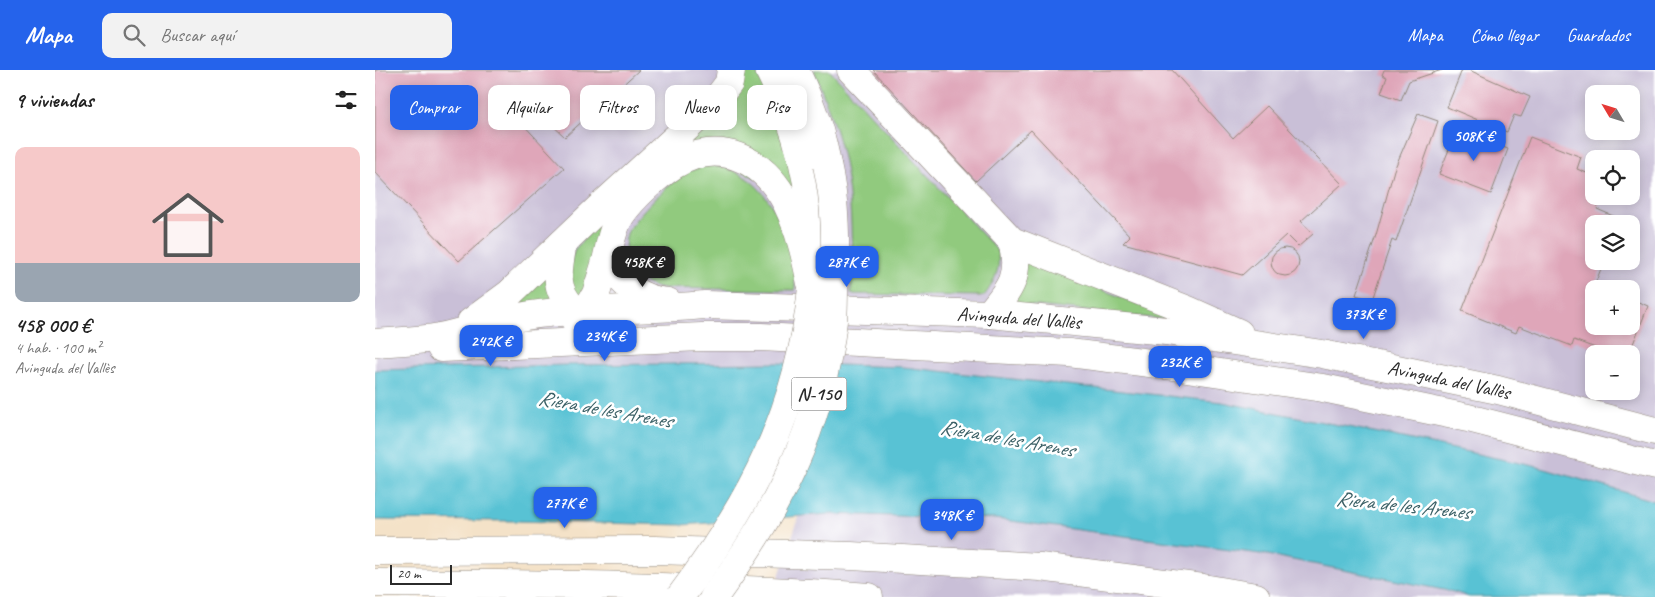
<!DOCTYPE html>
<html lang="es">
<meta charset="utf-8">
<style>
:root{--surface:#fff;--page:#f2f2f2;--text:#222;--muted:#767676;--line:#e0e0e0;--accent:#2563eb}
body{margin:0;font-family:Caveat,sans-serif;background:var(--page);color:var(--text);height:100vh;display:flex;flex-direction:column;font-size:19px;white-space:nowrap}
*{box-sizing:border-box;margin:0}
p{font-size:16px;color:var(--muted)}
.icon{flex:none;width:28px;height:28px;fill:none;stroke:currentColor;stroke-width:2;stroke-linecap:round;stroke-linejoin:round}
.map{position:relative;flex:1;overflow:hidden}
.panel{display:flex;flex-direction:column;background:var(--surface);width:375px}
.panel>*{flex:none}
.banner{position:absolute;left:15px;top:15px;width:475px;height:45px;display:flex;gap:10px}
.needle{width:32px;rotate:308deg}
.tools{position:absolute;left:1210px;top:15px;display:grid;gap:10px}
.tools a{display:grid;place-items:center;width:55px;height:55px;border-radius:10px;background:var(--surface);box-shadow:0 2px 12px #0003;font-size:25px}
.scale{position:absolute;left:15px;bottom:12px;width:62px;box-sizing:border-box;padding-left:5px;border:2px solid #2b2b2b;border-top:0;font-size:14px;line-height:18px;white-space:nowrap;color:#2b2b2b;-webkit-text-stroke:4px #fff;paint-order:stroke}
.price{position:absolute;translate:-50% -42px;padding:0 11px;border-radius:10px;background:var(--accent);color:#fff;font-size:16px;line-height:32px;filter:drop-shadow(0 1px 2px #0008)}
.price::after{content:'';position:absolute;left:50%;top:30px;width:15px;height:11px;margin-left:-8px;background:inherit;clip-path:polygon(0 0,100% 0,50% 100%)}
.price.on{background:#222;color:#fff}
ul{padding:0;list-style:none}
li{display:grid;align-content:center;gap:10px;height:265px;padding:0 15px}
li+li{border-top:1px solid var(--line)}
li span{display:grid;place-items:center;height:155px;border-radius:10px;color:#555}
li>.icon{margin-inline-start:auto}
span .icon{width:90px;height:90px;fill:#fffc;stroke-width:1}
li b{font-size:21px}
h2{display:flex;justify-content:space-between;align-items:center;height:60px;padding:0 15px;font-size:21px}
.tag{padding:0 18px;border-radius:10px;background:var(--surface);box-shadow:0 2px 12px #0003;font-size:18px;line-height:45px}
.tag.on{background:var(--accent);color:#fff}
header{display:flex;align-items:center;gap:30px;box-sizing:border-box;height:70px;padding:0 25px;background:var(--accent);color:#fff}
header strong{font-size:24px}
nav{display:flex;gap:28px;margin-inline-start:auto;font-size:18px}
.search{width:350px;height:45px;background:var(--page);display:flex;align-items:center;gap:12px;box-sizing:border-box;padding:0 18px;border-radius:10px;color:var(--muted);font-size:19px}
main{display:flex;flex:1;min-height:0}
.map>svg:first-child{display:block}
.industrial{fill:#c9bfd7;fill-rule:evenodd}
.green{fill:#91ca7e;stroke:#5e7a54}
.water{fill:#58c2d4;stroke:#427680}
.building{fill:#dfa6b9}
.lines{fill:none;stroke-linecap:round;stroke-linejoin:round}
.major-casing{stroke:#90867a;stroke-width:29}
.major{stroke:#fff;stroke-width:28}
.major-bridge-casing{stroke:#90867a;stroke-width:29;stroke-linecap:butt}
.major-bridge{stroke:#fff;stroke-width:28}
.labels{text-anchor:middle;dominant-baseline:central;stroke-width:5;stroke-linejoin:round;paint-order:stroke}
.shield{fill:#fff;stroke:#6b6b6b;stroke-width:1}
.shield-label{font-size:19px;font-weight:bold;fill:#2b2b2b}
.street-label{font-size:20px;fill:#2b2b2b;stroke:#fff}
.water-label{font-size:21px;font-style:italic;fill:#3b6066;stroke:#fff}
</style>
<header>
<strong>Mapa</strong>
<div class="search"><svg class="icon" aria-label="search" viewBox="0 0 24 24"><circle cx="10" cy="10" r="6"/><path d="M15 15l6 6"/></svg>Buscar aquí</div>
<nav><a>Mapa</a><a>Cómo llegar</a><a>Guardados</a></nav>
</header>
<main>
<section class="panel">
<h2>9 viviendas<svg class="icon" aria-label="filters" viewBox="0 0 24 24"><path d="M4 7h16M4 17h16"/><circle cx="9" cy="7" r="2"/><circle cx="15" cy="17" r="2"/></svg></h2>
<ul>
<li><span style="background:linear-gradient(#f6c9c9 75%,#9aa5b1 0)"><svg class="icon" aria-label="home" viewBox="0 0 24 24"><path d="M3 11l9-7 9 7M6 9v11h12V9"/></svg></span><div><b>458 000 €</b><p>4 hab. · 100 m²</p><p>Avinguda del Vallès</p></div></li>
</ul>
</section>
<div class="map">
<svg width="1280" height="527" viewBox="0 0 1280 527">
<rect width="100%" height="100%" fill="#fff"/>
<filter id="ink" filterUnits="userSpaceOnUse"><feTurbulence type="fractalNoise" baseFrequency=".02" numOctaves="2"/><feDisplacementMap in="SourceGraphic" scale="10" xChannelSelector="R" yChannelSelector="G"/><feConvolveMatrix kernelMatrix="1 2 1 2 8 2 1 2 1" color-interpolation-filters="sRGB"/></filter>
<filter id="wash" filterUnits="userSpaceOnUse"><feTurbulence type="fractalNoise" baseFrequency=".0096" numOctaves="4" result="noise"/><feDisplacementMap in="SourceGraphic" scale="20" xChannelSelector="R" yChannelSelector="G"/><feGaussianBlur stdDeviation="1.12" result="paint"/><feColorMatrix in="noise" values="0 0 0 0 0 0 0 0 0 0 0 0 0 0 0 0 0 1.4 0 .05"/><feComposite in="paint" operator="in"/></filter>
<g filter="url(#wash)">
<rect width="100%" height="100%" fill="#f4e2c8"/>
<g class="industrial">
<path d="M0 0H1280V431L1162 397 1018 366 847 332 528 297 401 293 192 295 0 300ZM1219 24H1256V61H1219ZM1219 89H1256V126H1219ZM1219 154H1256V191H1219ZM1219 219H1256V256H1219ZM1219 284H1256V321H1219Z"/>
<path d="M454 444 621 449 726 462 893 485 1079 522 1094 527H397L424 446Z"/>
</g>
<g class="green">
<path d="M368 0H380L389 17 409 69 422 128 310 73Z"/>
<path d="M439 0H454L621 179C628 195 619 213 609 226L476 224C477 178 478 132 468 87 461 57 450 29 439 0Z"/>
<path d="M332 96C381 95 406 143 417 185 420 196 420 209 420 220L284 218C271 215 260 206 255 195 250 185 249 175 252 164 258 147 300 107 317 100 322 98 327 98 332 96Z"/>
<path d="M233 144 207 229 198 223 194 197 200 179Z"/>
<path d="M649 189 791 245 798 250 634 233Z"/>
<path d="M176 194 179 230 130 237Z"/>
</g>
<path class="water" d="M401 293 528 297 847 332 1018 366 1163 397 1280 431V527H1094L1079 522 893 485 621 449 454 444 307 455 139 451 0 450V300L192 295Z"/>
<g id="blocks">
<g class="building">
<path d="M0 0H264L190 67 157 36 143 49 189 98 84 191 0 102Z"/>
<path d="M498 0H797L858 68 892 36 967 114 926 151 938 164 923 177 911 165 867 205 748 173 755 166 656 60 601 111Z"/>
<path d="M1009 0H1067L1034 11 1026 30 1006 23 1012 7 1007 5Z"/>
<path d="M1087 0H1094L1155 27 1146 47 1139 45 1132 62 1072 37Z"/>
<path d="M1043 44 1063 51 1021 172 1017 170 997 230 981 225 1001 165 1019 100Z"/>
<path d="M1082 60 1133 79 1116 124 1064 104Z"/>
<path d="M1155 67 1206 87 1202 99 1219 106V126H1227L1222 139 1245 149 1243 154H1219V191H1229L1220 214 1231 219H1219V256H1256V229L1273 236 1254 284H1236L1199 270 1197 276 1144 256 1141 263 1087 241Z"/>
<circle cx="910" cy="192" r="14"/>
</g>
</g>
</g>
<g filter="url(#ink)">
<use href="#blocks" fill-opacity="0" stroke="#90867a" stroke-width="1"/>
<g class="lines">
<g class="major-casing">
<g id="major">
<path d="M394 0C423 58 438 116 438 181"/>
<path d="M420 0C435 31 447 62 452 95"/>
<path d="M476 0 637 171 813 240 864 263"/>
<path d="M188 173C180 212 180 224 211 251"/>
<path d="M232 190C246 214 264 230 293 232"/>
<path d="M614 244C636 218 646 205 637 171"/>
<path d="M200 250 215 234 221 224C224 213 228 202 231 191 235 175 237 159 246 145 258 127 282 106 299 95 344 67 389 89 412 134 425 161 431 189 437 218"/>
<path d="M96 252 134 224 225 137 338 34 354 13 356 0"/>
<path d="M0 273C21 271 44 271 65 267 101 259 135 246 173 243 225 238 277 240 330 235L614 244 791 261 947 284 1022 299 1123 320 1280 361"/>
<path d="M66 278 327 267H386L694 283 791 295 948 318 1093 348 1280 396"/>
<path d="M0 481 280 480 476 486 665 497 828 518 881 527"/>
<path d="M0 513C165 514 330 515 494 527"/>
</g>
</g>
<use href="#major" class="major"/>
<g class="major-bridge-casing">
<g id="major-bridge">
<path d="M305 527C377 431 425 339 437 218"/>
<path d="M339 527C403 440 445 360 458 251 459 238 459 225 459 213 461 173 461 134 452 95"/>
</g>
</g>
<use href="#major-bridge" class="major-bridge"/>
</g>
</g>
<g class="labels">
<rect class="shield" x="416.5" y="307.5" width="55" height="33" rx="4"/>
<g class="shield-label">
<text x="444" y="324">N-150</text>
</g>
<g class="street-label">
<text transform="translate(644 248) rotate(4)">Avinguda del Vallès</text>
<text transform="translate(1074 310) rotate(12)">Avinguda del Vallès</text>
</g>
<g class="water-label">
<text transform="translate(230 339) rotate(10)">Riera de les Arenes</text>
<text transform="translate(632 368) rotate(10)">Riera de les Arenes</text>
<text transform="translate(1028 435) rotate(6)">Riera de les Arenes</text>
</g>
</g>
</svg>
<div class="tools">
<a><svg class="needle" viewBox="-14 -14 28 28"><path d="M0-13l5 13h-10z" fill="#e53935"/><path d="M0 13l5-13h-10z" fill="#767676"/></svg></a>
<a><svg class="icon" aria-label="locate" viewBox="0 0 24 24"><circle cx="12" cy="12" r="6"/><path d="M12 2v4M12 18v4M2 12h4M18 12h4"/></svg></a>
<a><svg class="icon" aria-label="layers" viewBox="0 0 24 24"><path d="M12 4l9 5-9 5-9-5zM3 14l9 5 9-5"/></svg></a>
<a>+</a>
<a>−</a>
</div>
<div class="scale">20 m</div>
<b class="price" style="left:1099px;top:92px">508K €</b>
<b class="price on" style="left:268px;top:218px">458K €</b>
<b class="price" style="left:472px;top:218px">287K €</b>
<b class="price" style="left:989px;top:270px">373K €</b>
<b class="price" style="left:230px;top:292px">234K €</b>
<b class="price" style="left:116px;top:297px">242K €</b>
<b class="price" style="left:805px;top:318px">232K €</b>
<b class="price" style="left:190px;top:459px">277K €</b>
<b class="price" style="left:577px;top:471px">348K €</b>
<div class="banner">
<a class="tag on">Comprar</a>
<a class="tag">Alquilar</a>
<a class="tag">Filtros</a>
<a class="tag">Nuevo</a>
<a class="tag">Piso</a>
</div>
</div>
</main>
